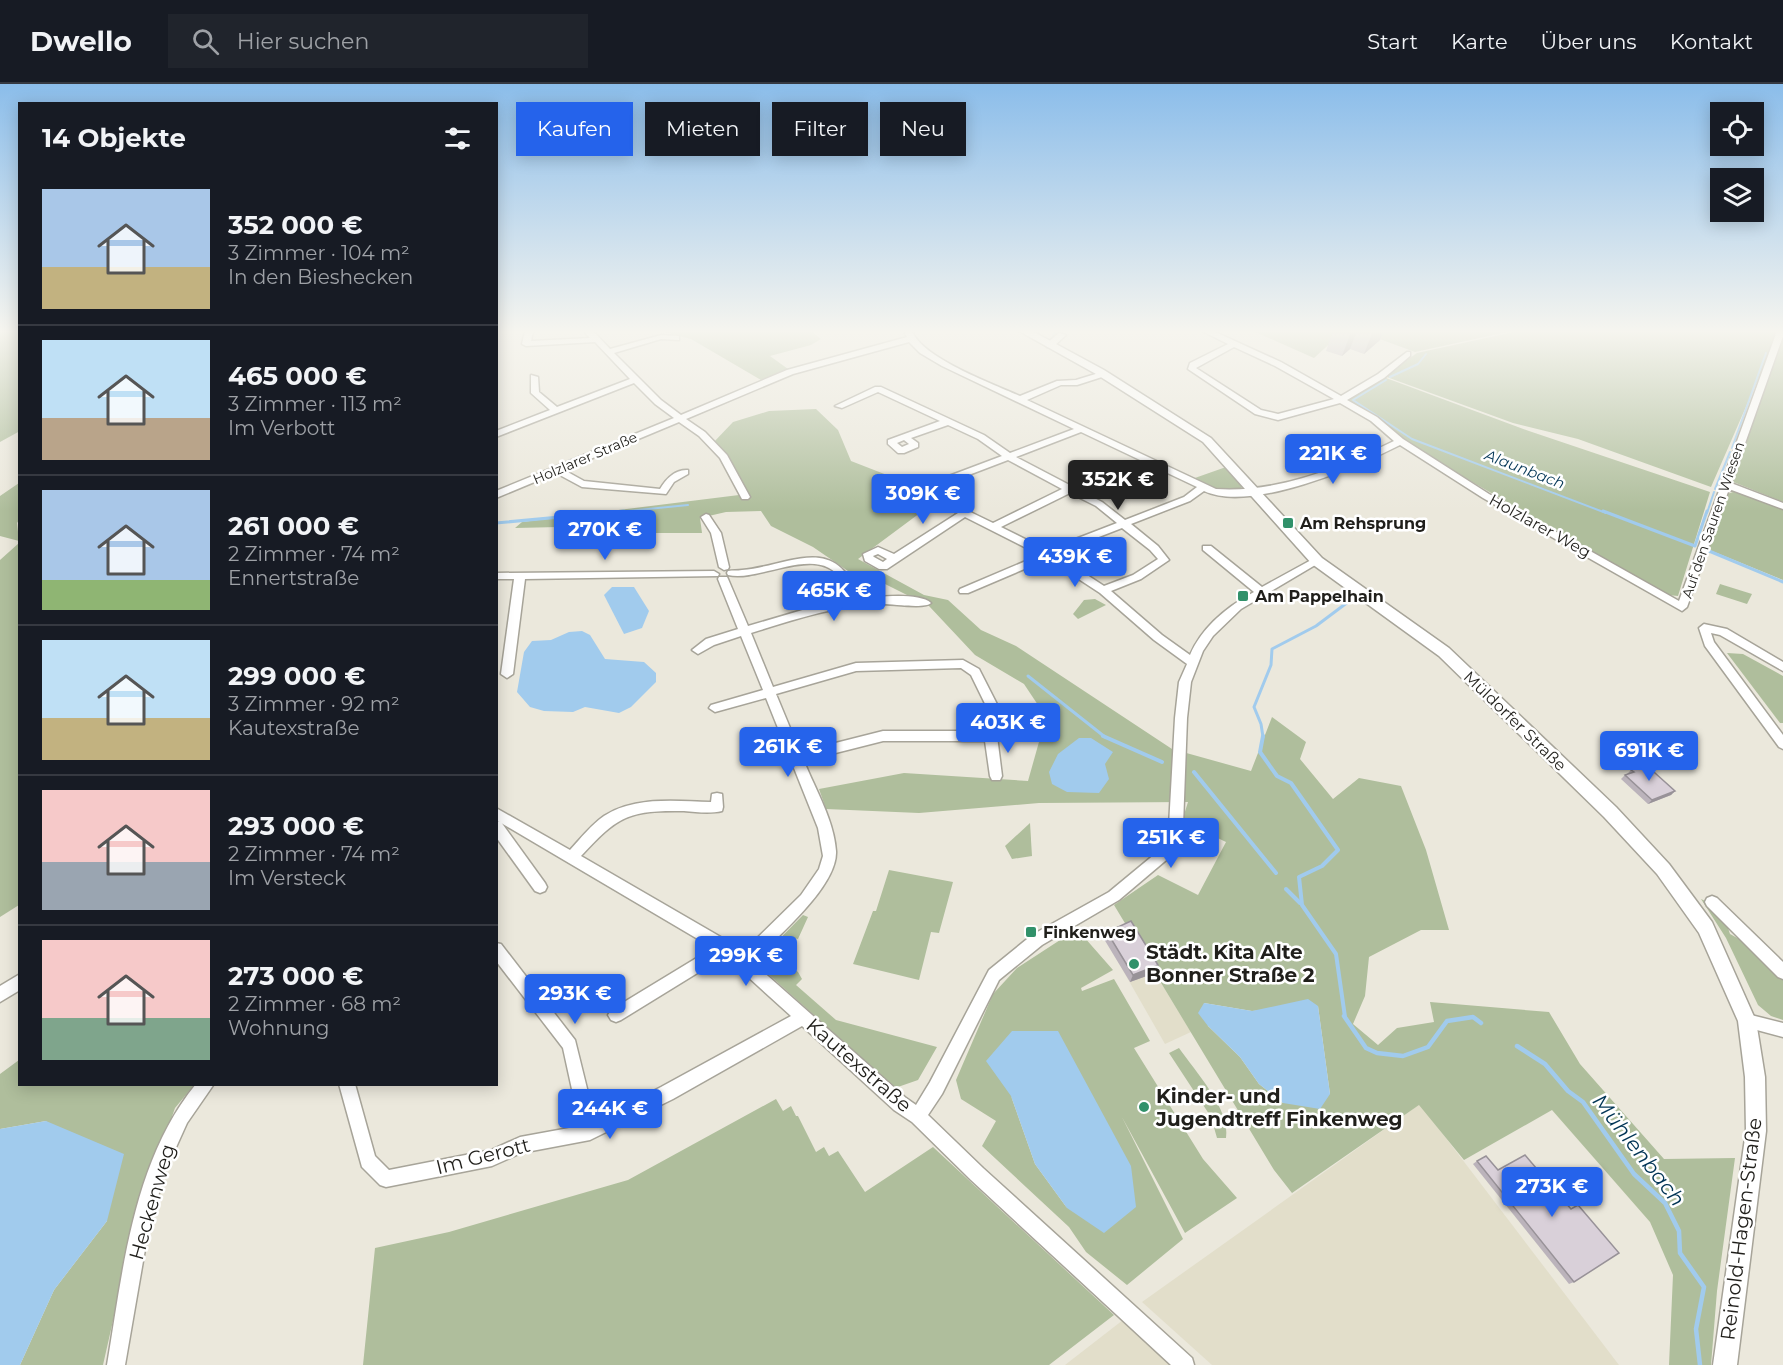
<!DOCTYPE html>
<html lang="de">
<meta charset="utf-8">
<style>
:root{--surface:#171b24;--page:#20242c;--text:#f1f3f6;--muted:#9ea1a6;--line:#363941;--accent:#2563eb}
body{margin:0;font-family:Montserrat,sans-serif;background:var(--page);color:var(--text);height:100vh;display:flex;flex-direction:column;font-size:22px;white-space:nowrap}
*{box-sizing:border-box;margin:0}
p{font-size:20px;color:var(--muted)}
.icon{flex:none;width:33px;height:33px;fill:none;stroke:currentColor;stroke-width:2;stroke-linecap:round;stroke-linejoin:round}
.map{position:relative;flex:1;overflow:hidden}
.side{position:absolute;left:18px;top:18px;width:480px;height:984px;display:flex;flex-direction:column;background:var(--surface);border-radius:0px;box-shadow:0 3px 15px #0003}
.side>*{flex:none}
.hud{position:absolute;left:516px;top:18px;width:570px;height:54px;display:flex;gap:12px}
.tools{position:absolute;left:1710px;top:18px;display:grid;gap:12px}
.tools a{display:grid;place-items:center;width:54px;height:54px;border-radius:0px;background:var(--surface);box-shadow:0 3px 15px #0003;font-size:30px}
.price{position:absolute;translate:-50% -51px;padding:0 14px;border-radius:6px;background:var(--accent);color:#fff;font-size:20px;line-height:39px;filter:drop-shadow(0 2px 3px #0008)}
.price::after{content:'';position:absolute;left:50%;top:36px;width:18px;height:14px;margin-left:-9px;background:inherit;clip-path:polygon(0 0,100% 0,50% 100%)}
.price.on{background:#222;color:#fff}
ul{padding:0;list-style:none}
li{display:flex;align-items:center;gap:18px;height:150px;padding:0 24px}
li+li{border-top:2px solid var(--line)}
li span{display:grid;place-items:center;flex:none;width:168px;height:120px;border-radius:0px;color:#555}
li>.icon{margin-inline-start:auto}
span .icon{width:72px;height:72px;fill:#fffc;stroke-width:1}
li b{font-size:26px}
h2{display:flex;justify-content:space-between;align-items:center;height:72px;padding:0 24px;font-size:26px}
.chip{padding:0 21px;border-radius:0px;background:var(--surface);box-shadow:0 3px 15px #0003;font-size:21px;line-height:54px}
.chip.on{background:var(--accent);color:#fff}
header{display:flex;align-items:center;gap:36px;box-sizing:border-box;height:84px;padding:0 30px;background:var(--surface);border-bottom:2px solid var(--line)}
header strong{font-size:28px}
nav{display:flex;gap:33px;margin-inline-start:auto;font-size:21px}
.search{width:420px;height:54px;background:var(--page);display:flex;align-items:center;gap:15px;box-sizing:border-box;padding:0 21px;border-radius:0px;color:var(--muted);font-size:22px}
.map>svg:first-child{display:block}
.built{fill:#e2deca}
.green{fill:#afbe9c;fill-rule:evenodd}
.water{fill:#a1cbed}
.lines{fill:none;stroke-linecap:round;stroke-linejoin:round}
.stream-far3{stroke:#a1cbed;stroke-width:2}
.stream-far2{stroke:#a1cbed;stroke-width:3}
.stream-far1{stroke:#a1cbed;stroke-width:4}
.stream{stroke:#a1cbed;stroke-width:4.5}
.minor-casing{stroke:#a7a499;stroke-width:3}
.major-casing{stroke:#a7a499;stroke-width:3}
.minor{fill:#fff;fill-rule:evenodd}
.major{fill:#fff;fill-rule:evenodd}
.wall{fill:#bbb3bb}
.shaded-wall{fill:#989298}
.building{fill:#d9d0d9;stroke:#989298;stroke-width:1.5}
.poi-dot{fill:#31916a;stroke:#fff;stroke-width:2}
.labels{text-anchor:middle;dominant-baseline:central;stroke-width:5;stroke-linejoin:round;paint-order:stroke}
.far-street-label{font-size:14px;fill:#201f1b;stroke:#fff}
.far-water-label{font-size:15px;font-style:italic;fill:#003455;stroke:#fff}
.poi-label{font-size:16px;font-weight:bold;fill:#201f1b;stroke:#fff;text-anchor:start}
.street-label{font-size:16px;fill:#201f1b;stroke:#fff}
.near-poi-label{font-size:20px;font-weight:bold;fill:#201f1b;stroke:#fff;text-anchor:start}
.near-street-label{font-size:20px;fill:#201f1b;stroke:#fff}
.near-water-label{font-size:21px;font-style:italic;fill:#003455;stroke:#fff}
</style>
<header>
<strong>Dwello</strong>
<div class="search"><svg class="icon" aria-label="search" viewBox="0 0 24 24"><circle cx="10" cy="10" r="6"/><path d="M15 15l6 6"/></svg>Hier suchen</div>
<nav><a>Start</a><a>Karte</a><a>Über uns</a><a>Kontakt</a></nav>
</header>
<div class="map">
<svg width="1783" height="1281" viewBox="0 0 1783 1281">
<rect width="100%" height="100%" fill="#ebe8dc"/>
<g class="built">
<path d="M1128 845 1191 948 1165 960 1105 855Z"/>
<path d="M1420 1020 1619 1281H1212L1142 1218Z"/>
<path d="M1123 1236 1171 1281H1065Z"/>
</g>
<g class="green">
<path d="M0 247H19L20 347 0 358Z"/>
<path d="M661 247H811L821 255 811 261 770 272 788 285 761 296 691 255Z"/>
<path d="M1253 247H1512L1415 268 1358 247 1337 253 1314 274Z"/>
<path d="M1518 247H1779L1711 403 1578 355 1513 339 1384 292 1417 269Z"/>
<path d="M1783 247V418L1731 397Z"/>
<path d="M1378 291 1529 347 1710 408 1678 512 1668 511 1441 380 1346 316Z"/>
<path d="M816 325 838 346 851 377 910 400 924 426 858 475 924 511 948 516 981 546 1016 562 1172 665 1251 687 1272 633 1306 658 1300 675 1333 715 1359 694 1401 702 1426 766 1449 846H1421L1369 873 1365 912 1353 940 1378 961 1397 944 1434 938 1430 918 1549 928 1580 980 1664 1075 1735 1074 1717 1207 1711 1281H1669L1673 1191 1650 1138 1552 1026 1464 1076 1419 1021 1292 1109 1274 1086 1114 821 1158 791 1198 811 1226 758 1182 737 1188 718 1039 719 919 729 826 725 819 705 904 689 1028 697 1046 633 1024 600 975 571 929 522 863 489 848 487 813 463 771 442 761 427 726 428 700 434 702 449H623L603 442 515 444 522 438 739 411 741 409 713 359 733 338 769 327ZM1204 919 1252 927 1318 922 1330 1010 1283 1019 1259 1000 1240 973 1208 942Z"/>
<path d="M1226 383 1242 403C1228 414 1206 401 1192 395Z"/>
<path d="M19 399V436L17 439 19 457 0 452V412Z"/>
<path d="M1736 407 1783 424V496L1707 465 1727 410Z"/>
<path d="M19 459V821L0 833V476Z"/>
<path d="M1720 500 1752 510 1747 520 1716 510Z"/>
<path d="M1095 515 1106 521 1078 535 1073 530 1084 516Z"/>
<path d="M1727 569 1743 570 1783 592V639H1780Z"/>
<path d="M1030 739 1032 772 1012 775 1005 762Z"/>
<path d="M889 786 953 798 939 849 931 848 919 896 853 880 873 827H876Z"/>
<path d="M1701 815C1716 821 1726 835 1730 850L1750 861 1783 893V936L1771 932 1758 921 1726 854Z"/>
<path d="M803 831 808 833 798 855 789 853 781 875 798 888 802 895 796 901 836 936 937 963 918 996 895 1004 756 879Z"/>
<path d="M1077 845 1113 886 1081 904 1082 907 1114 895 1150 957 1134 964 1203 1075 1237 1114 1185 1149 1122 1033 1183 1155 1127 1201 1086 1168 1069 1143 982 1062 996 1037 961 1015 956 996 993 910 1017 884ZM1011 1012 1067 1124 1035 1080Z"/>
<path d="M1179 964C1195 987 1231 1026 1226 1054H1217L1211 1033 1169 969Z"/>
<path d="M19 976 20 1000 194 1001 175 1024 135 1139 103 1281H20L54 1206 107 1137 46 1037 0 1045V990Z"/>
<path d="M776 1015 783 1027 791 1022 796 1032H798L816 1068 824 1063 829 1072 838 1067 865 1108 933 1063 1114 1231 1049 1281H363L375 1164 449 1148 628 1096Z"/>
</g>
<g class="water">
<path d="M612 503H634L649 527 642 544 624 550 604 511Z"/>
<path d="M582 547 590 551 605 575 644 578 656 589V598L631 623 619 629 585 623 573 628 544 627 530 623 517 608 524 568 532 557 551 556 569 548Z"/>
<path d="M1079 654H1091L1113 668 1105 680 1109 695 1099 709 1067 708 1052 700 1049 688 1058 670Z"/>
<path d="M1308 915 1318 922 1330 1010 1320 1025 1283 1019 1259 1000 1240 973 1208 942 1198 929 1204 919 1252 927Z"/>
<path d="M1012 947H1058L1131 1082 1136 1123 1104 1149 1067 1124 1035 1080 1011 1012 986 977Z"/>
<path d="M46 1037 124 1070 107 1137 54 1206 20 1281H0V1045Z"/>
</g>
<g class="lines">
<g class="stream-far3">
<path d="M1050 258 1056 247"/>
<path d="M1390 293 1418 280 1426 270"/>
<path d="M1386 296 1353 316 1412 355 1606 429"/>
<path d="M1732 364 1766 269"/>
<path d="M1715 405 1730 368"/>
<path d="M608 429 688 421"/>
<path d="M1707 429 1714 408"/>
</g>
<g class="stream-far2">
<path d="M1603 427 1695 462 1707 427"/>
<path d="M496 439 624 427"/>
<path d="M1709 467 1783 498"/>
<path d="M1028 592 1105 653"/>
<path d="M1263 653 1261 640 1254 623 1271 581 1272 565 1316 542 1356 512"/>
</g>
<g class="stream-far1">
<path d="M1103 652 1162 678"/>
<path d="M1263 652 1260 668 1277 692 1291 699 1338 766 1322 782 1299 793 1302 821 1336 870 1345 933"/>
<path d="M1194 688 1276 789"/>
<path d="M1286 805 1300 819"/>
</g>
<g class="stream">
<path d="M1344 932 1366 964 1377 969 1403 972 1428 963 1447 937 1473 933 1481 939"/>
<path d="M1517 962 1545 980 1568 1007 1583 1018 1634 1090 1665 1119 1679 1147 1680 1169 1704 1203 1696 1245 1700 1281"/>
</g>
<g class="minor-casing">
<g id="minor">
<path d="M525 247H533L531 257 590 254 584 247H593L610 265 661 251 679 252V256L661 255 614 269 661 316 681 331 787 286 907 253 904 247H912C922 274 993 300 1020 312L1057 297 1076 296 1102 288H1105V292L1077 301H1061L1027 316 1216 405C1278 409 1339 384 1394 357L1371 337 1340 319 1278 336 1255 330 1188 285 1190 279 1228 260 1202 247H1213L1281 278 1341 312 1378 290 1407 268H1410V272L1384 294 1347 316 1377 333 1403 355 1489 410 1679 517 1777 247H1783V252L1731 399 1783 419V425L1729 405 1687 523 1682 527 1483 414 1400 361C1357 383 1250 429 1204 407L1190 417 1131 440 1158 462 1169 476 1141 495 1111 507 1162 551 1190 571C1202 543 1228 522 1254 508L1203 466V462H1211L1262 503 1313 475 1317 474 1322 477 1241 525 1213 552 1203 567 1191 598 1187 634 1183 742 1171 772 1119 816 1042 861 999 896 942 1010 928 1031 983 1084 1192 1274 1194 1281H1171L971 1096 912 1038 894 1026 802 942 673 1015 590 1056 521 1069 492 1082 386 1103 380 1101 362 1083 339 1000H355L375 1072 389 1086 491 1066 520 1053 580 1042 563 964 496 877V859L501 860 575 956 595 1037 661 1003 791 932 725 872 621 936 616 938 611 936 608 931 611 926 713 864 496 736V724L570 766C581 754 591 741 604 732 634 712 676 717 711 718L712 710 717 709 722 710 723 723 722 727C710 730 696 728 684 727 628 726 618 732 581 772L731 859 742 869 801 811 819 785 823 772 818 744 766 614 715 628 709 624 711 621 763 606 741 552 714 561 698 570 692 566 706 555 738 545 718 495 719 493H727L728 495 748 542 816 522 848 516C847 511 845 503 843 498 820 457 761 499 728 491L727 489 728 487C733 486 737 487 742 486 790 482 836 447 859 515 875 513 919 508 931 519 925 525 893 520 882 520 837 521 793 536 751 549L773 603 856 579 963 576 979 585 1005 636 997 652 1002 692 1000 696H992L990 692 985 657H883L804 677C815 705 834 736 836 767 838 802 776 854 752 878L906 1014 916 1021 930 998 989 886 1032 851 1109 808 1161 765 1169 742 1175 634 1179 598 1187 580 1154 556 1100 509 1048 475 968 509H960L959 507 960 505 1040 471 965 433 887 485H879L865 477 863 470 878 463 894 470 958 429 953 427 952 423 913 402V398L916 397 925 401 1002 372 978 355 948 341 911 354 918 359V363L904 369H898L888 360V356L940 337 878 308 842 324 835 322 875 303H881L984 351 1010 369 1074 345 942 282 920 269 909 258 793 290 686 335 705 348 727 371 750 413 748 415H742L720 374 699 352 679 338 564 386 584 397 660 405C666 395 675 385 688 386V390L674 398 666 410 582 403 556 389 496 414V407L674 334 655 320 634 299 496 353V347L550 326 531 309V291L538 293 539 308 557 323 630 295 595 258 526 262 522 260ZM1234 263 1275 282 1334 315 1278 330 1261 326 1196 284ZM1081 348 1197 403 1184 413 1125 436 1102 418 1016 373ZM904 356 909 360 902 363 897 359ZM1008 376 1062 405 993 439 962 424 961 420 932 405ZM1070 409 1096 422 1117 439 1047 466 1001 443ZM1122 444 1150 466 1158 475 1133 491 1104 502 1055 470ZM878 470 887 475 883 478 874 473 873 472ZM961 584 971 591 993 636 987 647H883L800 668 776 610 856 587Z"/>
<path d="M1059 249 1066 251 1053 263H1047V259Z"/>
<path d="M706 430 709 431 721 449 729 483 728 485 724 486 719 483 711 449 701 433Z"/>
<path d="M714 487 719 490 718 492 525 495 513 590 507 594 501 590 514 495H496V489Z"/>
<path d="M1704 540 1727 545 1783 578V587L1720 551 1711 549 1714 558 1783 651V665L1779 663 1705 562 1699 544Z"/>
<path d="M496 737 501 738 545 799 547 803 545 807 540 809 535 807 496 753Z"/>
<path d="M1712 812 1717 814 1783 878V895L1778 893 1707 822 1705 818 1707 814Z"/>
<path d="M20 890V906L0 918V902Z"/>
<path d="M1747 930 1783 939V953L1742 942 1739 937 1742 932Z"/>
<path d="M196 1000H214L187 1039 164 1090 147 1154 125 1281H107C123 1186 133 1077 196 1000Z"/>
</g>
</g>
<g class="major-casing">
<path id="major" d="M1019 247H1032L1104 286 1211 354 1322 474 1449 564 1616 723 1669 780 1712 838 1756 937 1765 993 1766 1047 1737 1281H1713L1746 1047 1745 993 1738 937 1699 849 1657 790 1604 733 1439 572 1312 480 1203 358 1096 290Z"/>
</g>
<use href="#minor" class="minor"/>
<use href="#major" class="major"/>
</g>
<g class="wall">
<path d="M1333 247H1383L1380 256 1364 270 1350 265 1342 272 1326 267Z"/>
<path d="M1631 686 1675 707 1671 711 1648 720 1621 695 1625 691 1628 690H1627Z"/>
<path d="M1107 848 1158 881 1155 889 1130 898 1104 855Z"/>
<path d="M1477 1077 1574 1198 1569 1200 1473 1080Z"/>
</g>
<g class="shaded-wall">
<path d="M1352 247H1357L1350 265 1342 272 1351 248Z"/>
<path d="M1373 247H1383L1380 256 1364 270Z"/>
<path d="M1675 707 1671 711 1648 720 1652 716Z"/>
<path d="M1158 881 1155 889 1130 898 1133 891Z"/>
</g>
<g class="building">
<path d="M1645 680 1675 707 1652 716 1625 691 1634 688 1631 686Z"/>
<path d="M1131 837 1158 881 1133 891 1107 848Z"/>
<path d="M1525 1071 1571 1125 1578 1121 1619 1169 1574 1198 1477 1077 1486 1072 1498 1086Z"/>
</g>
<linearGradient id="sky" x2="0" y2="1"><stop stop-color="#8bbdea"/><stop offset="0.58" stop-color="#f6f5ef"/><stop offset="1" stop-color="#f6f5ef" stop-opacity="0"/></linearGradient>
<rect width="1783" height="427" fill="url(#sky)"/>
<g class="poi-dot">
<rect x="1282" y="433" width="12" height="12" rx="3"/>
<rect x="1237" y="506" width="12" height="12" rx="3"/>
<rect x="1025" y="842" width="12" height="12" rx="3"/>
<circle cx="1134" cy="880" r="6"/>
<circle cx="1144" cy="1023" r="6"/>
</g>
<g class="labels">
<g class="far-street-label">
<text transform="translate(585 374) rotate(-23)">Holzlarer Straße</text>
<text transform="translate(1713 436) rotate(-71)">Auf den Sauren Wiesen</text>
</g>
<g class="far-water-label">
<text transform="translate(1525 385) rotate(21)">Alaunbach</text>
</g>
<g class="poi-label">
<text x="1300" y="439">Am Rehsprung</text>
<text x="1255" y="512">Am Pappelhain</text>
<text x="1043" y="848">Finkenweg</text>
</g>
<g class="street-label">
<text transform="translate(1540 442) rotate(29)">Holzlarer Weg</text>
<text transform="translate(1515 637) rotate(44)">Müldorfer Straße</text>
</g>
<g class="near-poi-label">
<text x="1146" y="868">Städt. Kita Alte<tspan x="1146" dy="23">Bonner Straße 2</tspan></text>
<text x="1156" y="1012">Kinder- und<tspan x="1156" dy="23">Jugendtreff Finkenweg</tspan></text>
</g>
<g class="near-street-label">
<text transform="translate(859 981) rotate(41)">Kautexstraße</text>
<text transform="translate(483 1072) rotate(-14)">Im Gerott</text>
<text transform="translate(152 1118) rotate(-74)">Heckenweg</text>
<text transform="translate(1741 1145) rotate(-83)">Reinold-Hagen-Straße</text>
</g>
<g class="near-water-label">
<text transform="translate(1639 1066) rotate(52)">Mühlenbach</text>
</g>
</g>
</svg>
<div class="tools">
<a><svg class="icon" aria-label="locate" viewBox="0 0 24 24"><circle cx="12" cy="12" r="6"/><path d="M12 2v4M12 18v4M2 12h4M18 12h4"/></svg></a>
<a><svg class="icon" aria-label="layers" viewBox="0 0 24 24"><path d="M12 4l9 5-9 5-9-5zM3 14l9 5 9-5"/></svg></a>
</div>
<b class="price" style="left:1333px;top:401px">221K €</b>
<b class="price on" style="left:1118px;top:427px">352K €</b>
<b class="price" style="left:923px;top:441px">309K €</b>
<b class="price" style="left:605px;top:477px">270K €</b>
<b class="price" style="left:1075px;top:504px">439K €</b>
<b class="price" style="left:834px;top:538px">465K €</b>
<b class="price" style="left:1008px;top:670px">403K €</b>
<b class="price" style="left:788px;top:694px">261K €</b>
<b class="price" style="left:1649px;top:698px">691K €</b>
<b class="price" style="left:1171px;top:785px">251K €</b>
<b class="price" style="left:746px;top:903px">299K €</b>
<b class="price" style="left:575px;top:941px">293K €</b>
<b class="price" style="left:610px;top:1056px">244K €</b>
<b class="price" style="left:1552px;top:1134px">273K €</b>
<div class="hud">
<a class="chip on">Kaufen</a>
<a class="chip">Mieten</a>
<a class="chip">Filter</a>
<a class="chip">Neu</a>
</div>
<section class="side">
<h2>14 Objekte<svg class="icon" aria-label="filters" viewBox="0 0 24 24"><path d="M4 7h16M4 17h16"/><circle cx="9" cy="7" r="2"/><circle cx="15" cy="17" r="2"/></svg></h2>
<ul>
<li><span style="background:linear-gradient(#a9c7e8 65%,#c2b280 0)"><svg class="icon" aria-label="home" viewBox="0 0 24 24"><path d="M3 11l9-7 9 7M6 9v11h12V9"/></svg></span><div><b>352 000 €</b><p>3 Zimmer · 104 m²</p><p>In den Bieshecken</p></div></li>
<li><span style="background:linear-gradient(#bfe0f5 65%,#b9a48a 0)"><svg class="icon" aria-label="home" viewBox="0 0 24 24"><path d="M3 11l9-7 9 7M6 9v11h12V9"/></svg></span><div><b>465 000 €</b><p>3 Zimmer · 113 m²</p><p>Im Verbott</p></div></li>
<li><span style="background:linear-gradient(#a9c7e8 75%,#8fb573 0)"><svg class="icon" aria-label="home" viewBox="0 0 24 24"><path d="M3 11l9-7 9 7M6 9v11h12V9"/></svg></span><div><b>261 000 €</b><p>2 Zimmer · 74 m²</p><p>Ennertstraße</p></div></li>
<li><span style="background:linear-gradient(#bfe0f5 65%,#c2b280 0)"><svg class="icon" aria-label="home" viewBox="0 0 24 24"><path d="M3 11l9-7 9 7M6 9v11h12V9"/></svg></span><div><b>299 000 €</b><p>3 Zimmer · 92 m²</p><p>Kautexstraße</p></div></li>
<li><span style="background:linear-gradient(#f6c9c9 60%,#9aa5b1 0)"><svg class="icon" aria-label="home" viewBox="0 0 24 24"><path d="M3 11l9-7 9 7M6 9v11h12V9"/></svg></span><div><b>293 000 €</b><p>2 Zimmer · 74 m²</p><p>Im Versteck</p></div></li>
<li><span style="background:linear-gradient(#f6c9c9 65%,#7fa58c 0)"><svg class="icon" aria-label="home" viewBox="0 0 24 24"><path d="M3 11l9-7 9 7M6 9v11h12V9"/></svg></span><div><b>273 000 €</b><p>2 Zimmer · 68 m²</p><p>Wohnung</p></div></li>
</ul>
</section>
</div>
